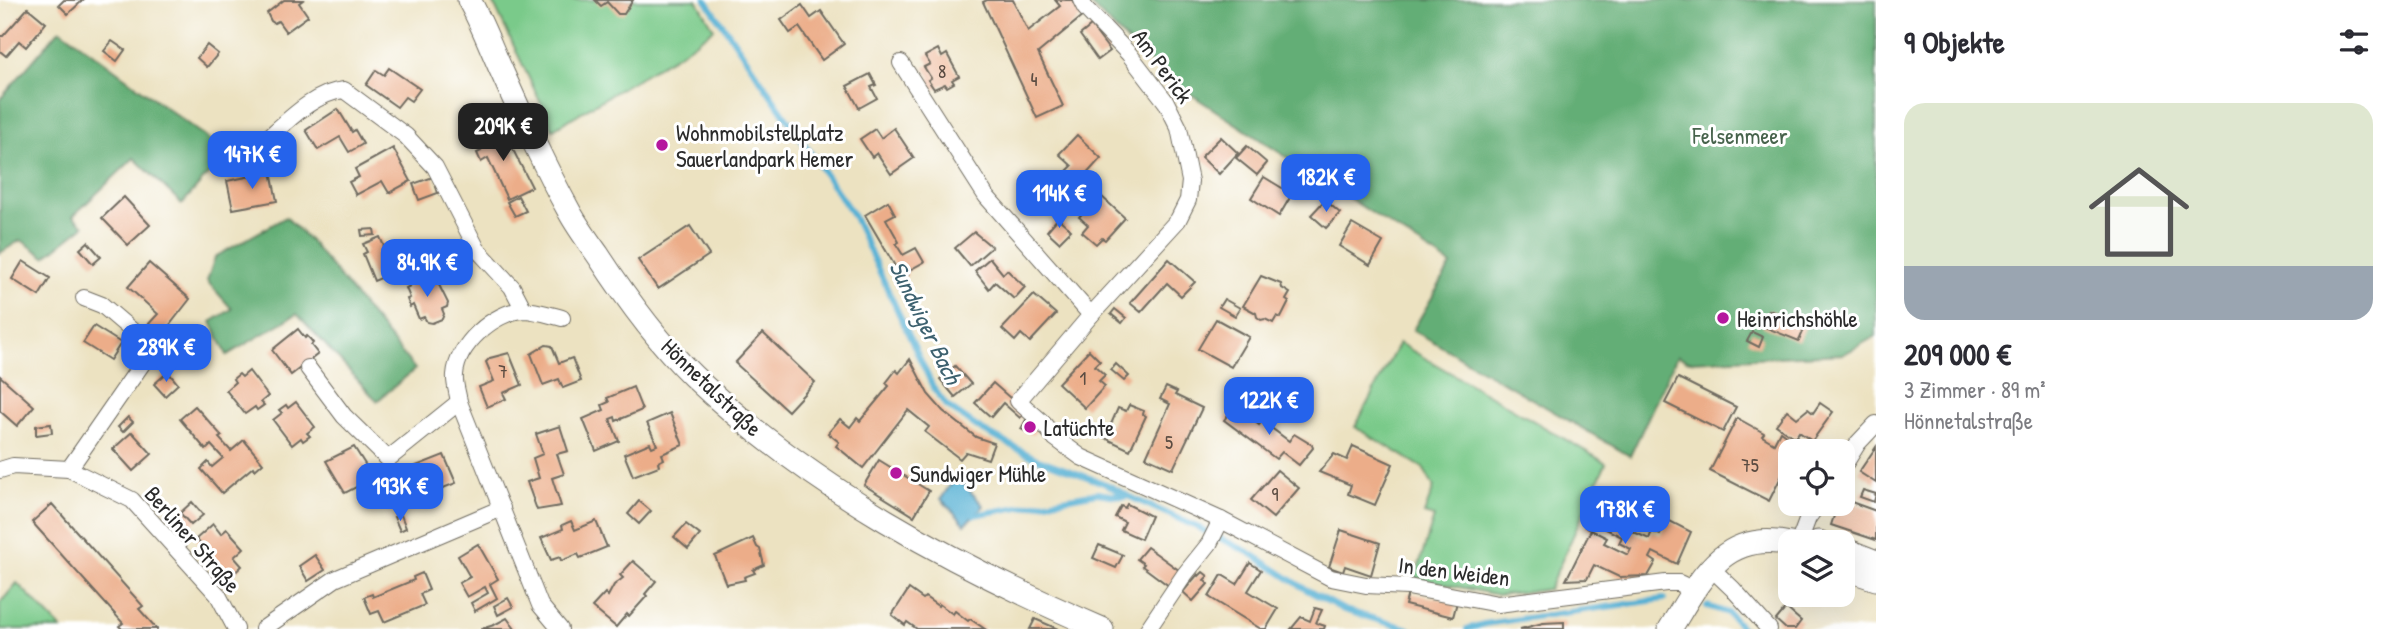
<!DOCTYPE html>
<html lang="de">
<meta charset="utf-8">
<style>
:root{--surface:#fff;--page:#f2f2f3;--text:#2b2b33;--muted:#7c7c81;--line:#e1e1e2;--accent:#2563eb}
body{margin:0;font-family:"Patrick Hand",sans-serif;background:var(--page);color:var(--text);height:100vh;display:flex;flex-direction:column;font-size:26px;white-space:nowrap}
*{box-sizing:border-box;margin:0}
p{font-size:23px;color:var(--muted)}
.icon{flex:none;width:38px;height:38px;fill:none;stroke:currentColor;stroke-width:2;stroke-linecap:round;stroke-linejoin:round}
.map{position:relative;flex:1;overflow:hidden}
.sheet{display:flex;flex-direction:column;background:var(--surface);width:525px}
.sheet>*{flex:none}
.controls{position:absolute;left:1778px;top:439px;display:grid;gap:14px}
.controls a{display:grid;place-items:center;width:77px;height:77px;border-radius:14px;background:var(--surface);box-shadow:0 7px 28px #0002;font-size:35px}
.price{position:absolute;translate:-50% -60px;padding:0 16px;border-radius:14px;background:var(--accent);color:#fff;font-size:23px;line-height:46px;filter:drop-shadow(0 2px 4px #0008)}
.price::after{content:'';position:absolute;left:50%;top:42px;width:21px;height:16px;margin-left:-10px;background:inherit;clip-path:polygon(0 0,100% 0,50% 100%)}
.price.on{background:#222;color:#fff}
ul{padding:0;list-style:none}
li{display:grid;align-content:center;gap:14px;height:371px;padding:0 28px}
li+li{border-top:2px solid var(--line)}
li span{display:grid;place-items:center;height:217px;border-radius:21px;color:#555}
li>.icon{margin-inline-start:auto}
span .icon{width:126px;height:126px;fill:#fffc;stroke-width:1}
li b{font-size:30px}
h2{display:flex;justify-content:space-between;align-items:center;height:84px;padding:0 28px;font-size:30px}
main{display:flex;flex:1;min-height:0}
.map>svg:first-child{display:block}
.green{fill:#7aca8a;stroke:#527a5a;stroke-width:2}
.forest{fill:#63ae76;stroke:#476c50;stroke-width:2}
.water{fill:#57b1d4;stroke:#416e80;stroke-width:2}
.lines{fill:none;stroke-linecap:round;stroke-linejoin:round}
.stream{stroke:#57b1d4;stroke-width:6}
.building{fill:#ecad89;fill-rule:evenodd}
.minor-casing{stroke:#6f6b60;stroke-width:18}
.secondary-casing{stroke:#6f6b60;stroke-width:25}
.minor{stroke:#fff;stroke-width:16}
.secondary{stroke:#fff;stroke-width:23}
.poi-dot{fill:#b5179e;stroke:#fff;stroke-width:2.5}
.labels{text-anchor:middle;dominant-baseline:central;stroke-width:6;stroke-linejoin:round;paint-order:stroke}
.number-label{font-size:19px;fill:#5b4c42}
.street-label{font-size:23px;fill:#2b2b2b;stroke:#fff}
.poi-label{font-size:23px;fill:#2b2b2b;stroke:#fff;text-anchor:start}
.park-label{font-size:23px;fill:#47634c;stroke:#fff}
.water-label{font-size:24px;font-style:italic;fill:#3d616f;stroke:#fff}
</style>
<main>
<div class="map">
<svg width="1876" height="629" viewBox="0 0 1876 629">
<rect width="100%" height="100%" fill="#fff"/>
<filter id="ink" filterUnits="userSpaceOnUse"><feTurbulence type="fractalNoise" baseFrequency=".0143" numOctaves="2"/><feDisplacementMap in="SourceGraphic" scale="14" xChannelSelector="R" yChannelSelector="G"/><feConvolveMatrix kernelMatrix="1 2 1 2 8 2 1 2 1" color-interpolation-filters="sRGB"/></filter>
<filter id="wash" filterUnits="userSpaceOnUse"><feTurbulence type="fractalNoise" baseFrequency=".00686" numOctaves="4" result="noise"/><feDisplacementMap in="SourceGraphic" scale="28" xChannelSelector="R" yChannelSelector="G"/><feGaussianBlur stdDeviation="1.57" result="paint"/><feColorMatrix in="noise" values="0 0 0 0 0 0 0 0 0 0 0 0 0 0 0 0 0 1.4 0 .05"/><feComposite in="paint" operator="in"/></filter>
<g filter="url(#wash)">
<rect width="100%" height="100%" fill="#ece2c1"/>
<g class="green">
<path d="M492 0H697L714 29 682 52 553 129Z"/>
<path d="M1399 343 1606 463 1549 589 1498 595 1415 578 1434 517 1424 514 1434 487 1423 468 1355 427Z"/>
<path d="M17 583 62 629H0V603Z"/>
</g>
<g class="forest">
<path d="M1086 0H1876V336L1844 354 1689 361 1677 356 1630 456 1413 330 1451 265 1189 93 1137 51Z"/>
<path d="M60 29 227 153 182 204 134 158 73 216 84 226 45 257 21 240 0 253V99Z"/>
<path d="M286 217 311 242 415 369 377 401 297 314 227 355 211 322 232 309 207 281 215 257Z"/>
</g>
<path class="water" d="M956 476 984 506 965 524 941 499Z"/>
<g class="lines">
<g class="stream">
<path d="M706 0 853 215 934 389 947 406 980 429 1033 457 1106 484 1130 497 1199 528 1250 553 1307 590 1344 610 1409 629"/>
<path d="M974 515 1097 493 1124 497"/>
<path d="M1707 606 1728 613 1743 629"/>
<path d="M1467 629 1484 624 1664 599"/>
</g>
</g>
<g id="blocks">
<g class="building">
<path d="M64 0H83L68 14 59 5Z"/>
<path d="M284 0H303L299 3 308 16 286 32 278 21 274 23 271 21 267 13Z"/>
<path d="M595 0H633L624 14H618L607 2 601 6Z"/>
<path d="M987 0H1013L1028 31 1060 6 1055 0H1072L1084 15 1038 53 1063 106 1037 118 983 2Z"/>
<path d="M802 5 811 18 821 11 844 44 822 60 799 27 790 33 781 20Z"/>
<path d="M28 8 46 23 26 47 19 41 6 56 0 51V36H3Z"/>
<path d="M1091 26 1110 51 1098 60 1080 35Z"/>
<path d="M112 41 125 50 117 61 104 51Z"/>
<path d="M207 45 218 54 207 67 197 58Z"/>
<path d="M938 49 942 57 947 54 959 76 952 80 954 83 947 87 945 84 934 89 928 80 931 78 924 67 930 64 925 56Z"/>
<path d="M389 68 420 89 411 101 405 97 397 107 366 85 376 70 384 75Z"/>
<path d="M870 74 876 85 871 87 877 98 859 108 847 86Z"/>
<path d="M338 109 352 132 355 130 363 144 349 152 340 137 318 150 306 130Z"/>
<path d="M487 127 495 142 506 136 532 187 507 199 488 158 481 162 477 153 481 151 472 135Z"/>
<path d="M894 128 914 158 891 174 877 153 872 157 860 139 875 129 881 138Z"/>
<path d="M1077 135 1101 158 1084 177 1081 175 1076 180 1067 171 1072 166 1059 154Z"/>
<path d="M1221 137 1238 153 1219 174 1201 157Z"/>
<path d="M1247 146 1267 163 1257 175 1236 158Z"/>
<path d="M393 148 411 181 389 193 382 181 356 195 349 182 359 177 355 169Z"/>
<path d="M271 172 277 201 233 209 227 181Z"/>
<path d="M433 177 438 193 419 200 413 184Z"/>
<path d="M1264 177 1292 194 1279 216 1251 198Z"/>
<path d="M1100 195 1125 218 1105 240 1102 238 1096 244 1082 232 1088 225 1079 217Z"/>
<path d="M518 196 526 211 515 216 507 202Z"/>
<path d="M124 197 150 225 128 245 102 218Z"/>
<path d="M1325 200 1340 213 1326 228 1311 215Z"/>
<path d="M888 201 895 214 886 219 899 242 896 244 903 255 916 248 924 262 906 272 908 275 902 278 865 215Z"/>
<path d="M1058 218 1071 230 1059 242 1047 231Z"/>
<path d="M1352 224 1383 242 1370 265 1339 246Z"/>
<path d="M690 226 709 255 658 289 638 260Z"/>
<path d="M374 229 375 235 362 236 361 230Z"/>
<path d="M974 232 992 247 970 266 955 248Z"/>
<path d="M380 237 395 272 374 281 363 254 367 252 363 244Z"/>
<path d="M88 242 101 257 93 264 80 249Z"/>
<path d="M990 258 1003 274 1007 270 1025 287 1014 299 995 282 989 289 975 271Z"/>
<path d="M1169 259 1195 282 1181 296 1167 283 1141 312 1130 303Z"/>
<path d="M23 261 50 278 39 296 12 279Z"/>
<path d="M149 263 190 299 158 340 145 328 158 314 128 287Z"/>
<path d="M1261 276 1281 284 1282 288 1290 293 1286 300 1289 302 1281 318 1277 316 1273 323 1265 319 1261 320 1257 317 1256 313 1243 306Z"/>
<path d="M435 277 448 303 447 307 442 309 444 314 442 319 432 323 427 322 424 317 419 319 413 305 410 307 407 299 410 298 406 288 410 286 408 282 419 278 421 282Z"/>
<path d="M1034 295 1056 314 1030 342 1021 334 1015 341 1002 329Z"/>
<path d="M1224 299 1240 308 1235 316 1219 307Z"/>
<path d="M1115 309 1126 318 1122 323 1111 314Z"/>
<path d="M1769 310 1806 325 1799 341 1762 326Z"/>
<path d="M1216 319 1249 337 1231 367 1198 349Z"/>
<path d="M94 326 121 343 110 360 83 343Z"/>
<path d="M298 329 305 338 307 336 310 339 313 343 311 345 318 354 291 375 272 350Z"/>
<path d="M1752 332 1763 337 1759 347 1747 341Z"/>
<path d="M763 333 815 382 788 411 735 363Z"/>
<path d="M546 345 552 346 559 363 572 358 581 381 563 388 559 379 543 385 531 354Z"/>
<path d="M1089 350 1100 361 1095 366 1105 375 1099 381 1105 386 1085 408 1058 383Z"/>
<path d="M509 353 522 385 503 393 506 399 487 407 479 387 494 381 486 362 490 358Z"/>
<path d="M910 359 928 394 943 411 976 437 994 443 988 459 966 452 960 459 925 432 929 427 908 410 863 468 836 446 839 442 828 433 840 419 850 427 857 418 860 421 889 386 886 383 896 370 899 373Z"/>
<path d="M1116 364 1129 376 1124 381 1111 370Z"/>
<path d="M955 366 971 384 955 397 940 379Z"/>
<path d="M249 371 268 396 261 402 264 405 257 410 255 407 245 414 226 390 235 382 233 379 239 374 242 377Z"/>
<path d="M168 372 178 384 165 396 154 384Z"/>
<path d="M0 376 34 406 17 426 0 411Z"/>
<path d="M1678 378 1736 407 1723 432 1665 403Z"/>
<path d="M993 383 1026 412 1020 418 1003 403 991 417 975 403Z"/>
<path d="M633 387 642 410 616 421 615 417 610 419 619 441 596 451 583 419 604 410 602 405 609 402 607 398Z"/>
<path d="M1166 387 1177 392 1175 395 1202 408 1173 469 1146 457 1170 404 1160 399Z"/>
<path d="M296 402 315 427 307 433 310 436 303 441 301 438 292 445 273 420 282 413 279 410 286 405 288 408Z"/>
<path d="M1820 403 1833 412 1812 441 1799 432 1795 438 1776 425 1787 410 1797 418 1808 409 1813 413Z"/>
<path d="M1129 405 1144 411 1143 414 1146 416 1130 450 1105 438 1118 408 1126 411Z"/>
<path d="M195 406 222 436 219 438 231 451 244 440 263 463 255 470 253 467 222 493 201 469 208 462 212 467 223 458 211 445 206 450 180 419Z"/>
<path d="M1235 406 1259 425 1262 421 1289 441 1294 434 1312 445 1313 448 1299 465 1282 452 1276 459 1224 420Z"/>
<path d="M670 413 683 445 662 454 664 459 658 462 659 466 633 476 624 454 650 443 652 447 657 445 647 423Z"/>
<path d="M128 417 133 422 123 432 118 427Z"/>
<path d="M1027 418 1039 425 1033 435 1021 429Z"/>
<path d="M1737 418 1764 433 1762 436 1774 443 1780 431 1809 452H1790V459L1769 501 1710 471Z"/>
<path d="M51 424 52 433 36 435V426Z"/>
<path d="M560 426 568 451 557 454 564 474 552 478 561 506 537 510 527 482 539 478 533 458 543 454 536 434Z"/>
<path d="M132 432 152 454 133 471 113 449Z"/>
<path d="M1353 446 1393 464 1375 505 1348 494 1351 485 1319 472 1334 454 1347 460Z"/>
<path d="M354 447 377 483 363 494 358 486 345 493 326 461Z"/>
<path d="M1876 447V483L1859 472Z"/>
<path d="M444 455 456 483 428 494 416 466Z"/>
<path d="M879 460 929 491 914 516 864 485Z"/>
<path d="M1277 470 1299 488 1273 518 1251 500Z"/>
<path d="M1863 490 1876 494 1874 502 1860 497Z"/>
<path d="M1843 499 1876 511V540L1831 525 1838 504H1843Z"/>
<path d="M639 501 651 511 639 524 628 514Z"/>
<path d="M192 502 203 515 191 525 180 513Z"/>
<path d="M1597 503 1632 519 1627 529 1649 539 1652 531 1660 535 1668 520 1691 532 1677 564 1653 552 1650 558 1656 562 1648 576 1619 577 1594 565 1587 579 1566 580 1591 530 1585 527ZM1593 526 1602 527 1622 537 1619 543 1631 549 1628 555 1604 543 1607 538 1591 530Z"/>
<path d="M52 504 143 606 139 609 157 629H122L119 626 123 623 32 522Z"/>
<path d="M1127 504 1151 516 1141 539 1121 530 1125 522 1115 517 1121 506 1125 508Z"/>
<path d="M401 515 406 528 400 531 394 517Z"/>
<path d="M571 521 575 530 596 521 607 547 580 558 578 554 561 561 560 557 551 560 541 538 563 529 562 525Z"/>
<path d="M213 524 221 534 227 529 244 548 234 557 242 566 230 577 196 539Z"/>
<path d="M686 524 700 535 688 549 674 537Z"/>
<path d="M1341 530 1380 543 1371 575 1345 566 1343 572 1329 567Z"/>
<path d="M753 538 757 547 760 549 764 565 753 570 755 573 744 577 745 580 726 584 715 556Z"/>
<path d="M478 544 498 579 490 584 497 598 475 611 471 603 488 593 485 587 467 597 459 583 470 577 458 556Z"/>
<path d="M1099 545 1123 555 1116 568 1093 558Z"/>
<path d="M1147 547 1180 571 1169 586 1142 566 1144 564 1137 559Z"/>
<path d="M315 555 325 570 308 581 299 566Z"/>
<path d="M633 561 656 581 645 594 647 596 629 616 627 614 616 627 592 607 605 593 608 596 614 585 623 578 620 575Z"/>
<path d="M1250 563 1261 570 1248 591 1278 609 1266 629H1261L1209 597 1222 575 1237 584Z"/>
<path d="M1203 572 1208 576 1204 580 1208 584 1193 601 1183 592 1198 574 1199 576Z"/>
<path d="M422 573 429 590 420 594 425 605 384 622 379 611 371 614 364 597 372 594 373 597 414 580 413 577Z"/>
<path d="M909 589 923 599 925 597 938 606 939 604 953 614 955 611 968 621 970 619 985 629H917L907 622 905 625 892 615Z"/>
<path d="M1408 593 1457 602 1453 617 1405 605Z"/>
<path d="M508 598 513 607 498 615 494 606Z"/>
<path d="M1315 608 1322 610 1316 623 1325 626 1324 629H1291L1301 617 1310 621Z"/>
<path d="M1786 608 1801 621 1795 629H1786L1776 620Z"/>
<path d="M507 618 515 629H481L494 625Z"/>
<path d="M1035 619 1058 629H1030Z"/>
<path d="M1564 622V629H1520L1543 623Z"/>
</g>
</g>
</g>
<g filter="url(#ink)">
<use href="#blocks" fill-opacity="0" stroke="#6f6b60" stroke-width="2"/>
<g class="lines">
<g class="minor-casing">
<g id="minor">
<path d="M1081 0 1085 8 1129 54 1166 102 1179 128 1190 181 1188 200 1178 220 1091 315 1018 401 1042 422 1055 438 1081 457 1221 520 1331 578 1366 585 1408 587 1498 604 1666 583H1679L1694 590"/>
<path d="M901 63 986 196 1091 315"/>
<path d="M261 144C285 124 312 93 344 90L406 136 435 167 477 249 512 287 524 310"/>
<path d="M308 368 344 416 388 459 459 402"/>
<path d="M1843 467 1858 443 1876 424"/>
<path d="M69 469 146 358 143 340 102 305 84 298"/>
<path d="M0 470 13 466 69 469 132 500 218 595 236 629"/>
<path d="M1799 542 1808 518 1818 504"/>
<path d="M1710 567 1733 589 1769 629"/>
<path d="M263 629 335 579 502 508"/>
<path d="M560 629 540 605 459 402C458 394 454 383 455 375 457 345 494 312 523 310 535 310 550 315 562 318"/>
<path d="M1148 629 1185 574 1209 544 1221 520"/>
</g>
</g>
<g class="secondary-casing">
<g id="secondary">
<path d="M469 0C482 23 491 48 502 72 523 119 544 166 569 211 577 226 588 241 598 255 626 298 657 341 693 376 809 487 955 566 1102 629"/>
<path d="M1818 542H1819"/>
<path d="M1843 549 1876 562"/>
<path d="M1843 568 1876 579"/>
<path d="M1670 629C1700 580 1723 529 1790 544"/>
</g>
</g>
<use href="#minor" class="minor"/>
<use href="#secondary" class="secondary"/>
</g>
</g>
<g class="poi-dot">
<circle cx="662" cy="145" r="7"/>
<circle cx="1723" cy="318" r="7"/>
<circle cx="1030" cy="427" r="7"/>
<circle cx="896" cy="473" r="7"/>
</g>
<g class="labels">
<g class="number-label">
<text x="942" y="71">8</text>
<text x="1034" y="79">4</text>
<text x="503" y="371">7</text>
<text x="1083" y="378">1</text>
<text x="1169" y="442">5</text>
<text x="1750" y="465">75</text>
<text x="1275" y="494">9</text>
</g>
<g class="street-label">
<text transform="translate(1163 66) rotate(54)">Am Perick</text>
<text transform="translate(712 387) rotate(44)">Hönnetalstraße</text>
<text transform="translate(193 539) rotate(49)">Berliner Straße</text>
<text transform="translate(1454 571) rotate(7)">In den Weiden</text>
</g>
<g class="poi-label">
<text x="676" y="132">Wohnmobilstellplatz<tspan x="676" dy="26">Sauerlandpark Hemer</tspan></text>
<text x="1737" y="318">Heinrichshöhle</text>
<text x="1044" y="427">Latüchte</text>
<text x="910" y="473">Sundwiger Mühle</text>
</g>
<g class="park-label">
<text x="1740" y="135">Felsenmeer</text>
</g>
<g class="water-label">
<text transform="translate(926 322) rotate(64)">Sundwiger Bach</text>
</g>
</g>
</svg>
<div class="controls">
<a><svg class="icon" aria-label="locate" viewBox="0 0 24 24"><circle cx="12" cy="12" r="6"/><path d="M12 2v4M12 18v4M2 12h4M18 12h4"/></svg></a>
<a><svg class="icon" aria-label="layers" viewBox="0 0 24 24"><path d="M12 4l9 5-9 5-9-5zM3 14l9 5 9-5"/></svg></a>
</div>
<b class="price on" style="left:503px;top:163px">209K €</b>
<b class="price" style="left:252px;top:191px">147K €</b>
<b class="price" style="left:1326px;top:214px">182K €</b>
<b class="price" style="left:1059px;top:230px">114K €</b>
<b class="price" style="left:427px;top:299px">84.9K €</b>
<b class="price" style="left:166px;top:384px">289K €</b>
<b class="price" style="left:1269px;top:437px">122K €</b>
<b class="price" style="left:400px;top:523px">193K €</b>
<b class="price" style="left:1625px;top:546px">178K €</b>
</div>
<section class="sheet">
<h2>9 Objekte<svg class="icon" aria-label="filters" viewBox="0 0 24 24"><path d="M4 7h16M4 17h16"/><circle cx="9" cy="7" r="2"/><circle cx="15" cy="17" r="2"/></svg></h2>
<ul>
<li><span style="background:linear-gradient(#dfe7d0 75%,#9aa5b1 0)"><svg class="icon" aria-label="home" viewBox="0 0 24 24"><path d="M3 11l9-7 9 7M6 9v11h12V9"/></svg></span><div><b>209 000 €</b><p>3 Zimmer · 89 m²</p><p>Hönnetalstraße</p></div></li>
</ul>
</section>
</main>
